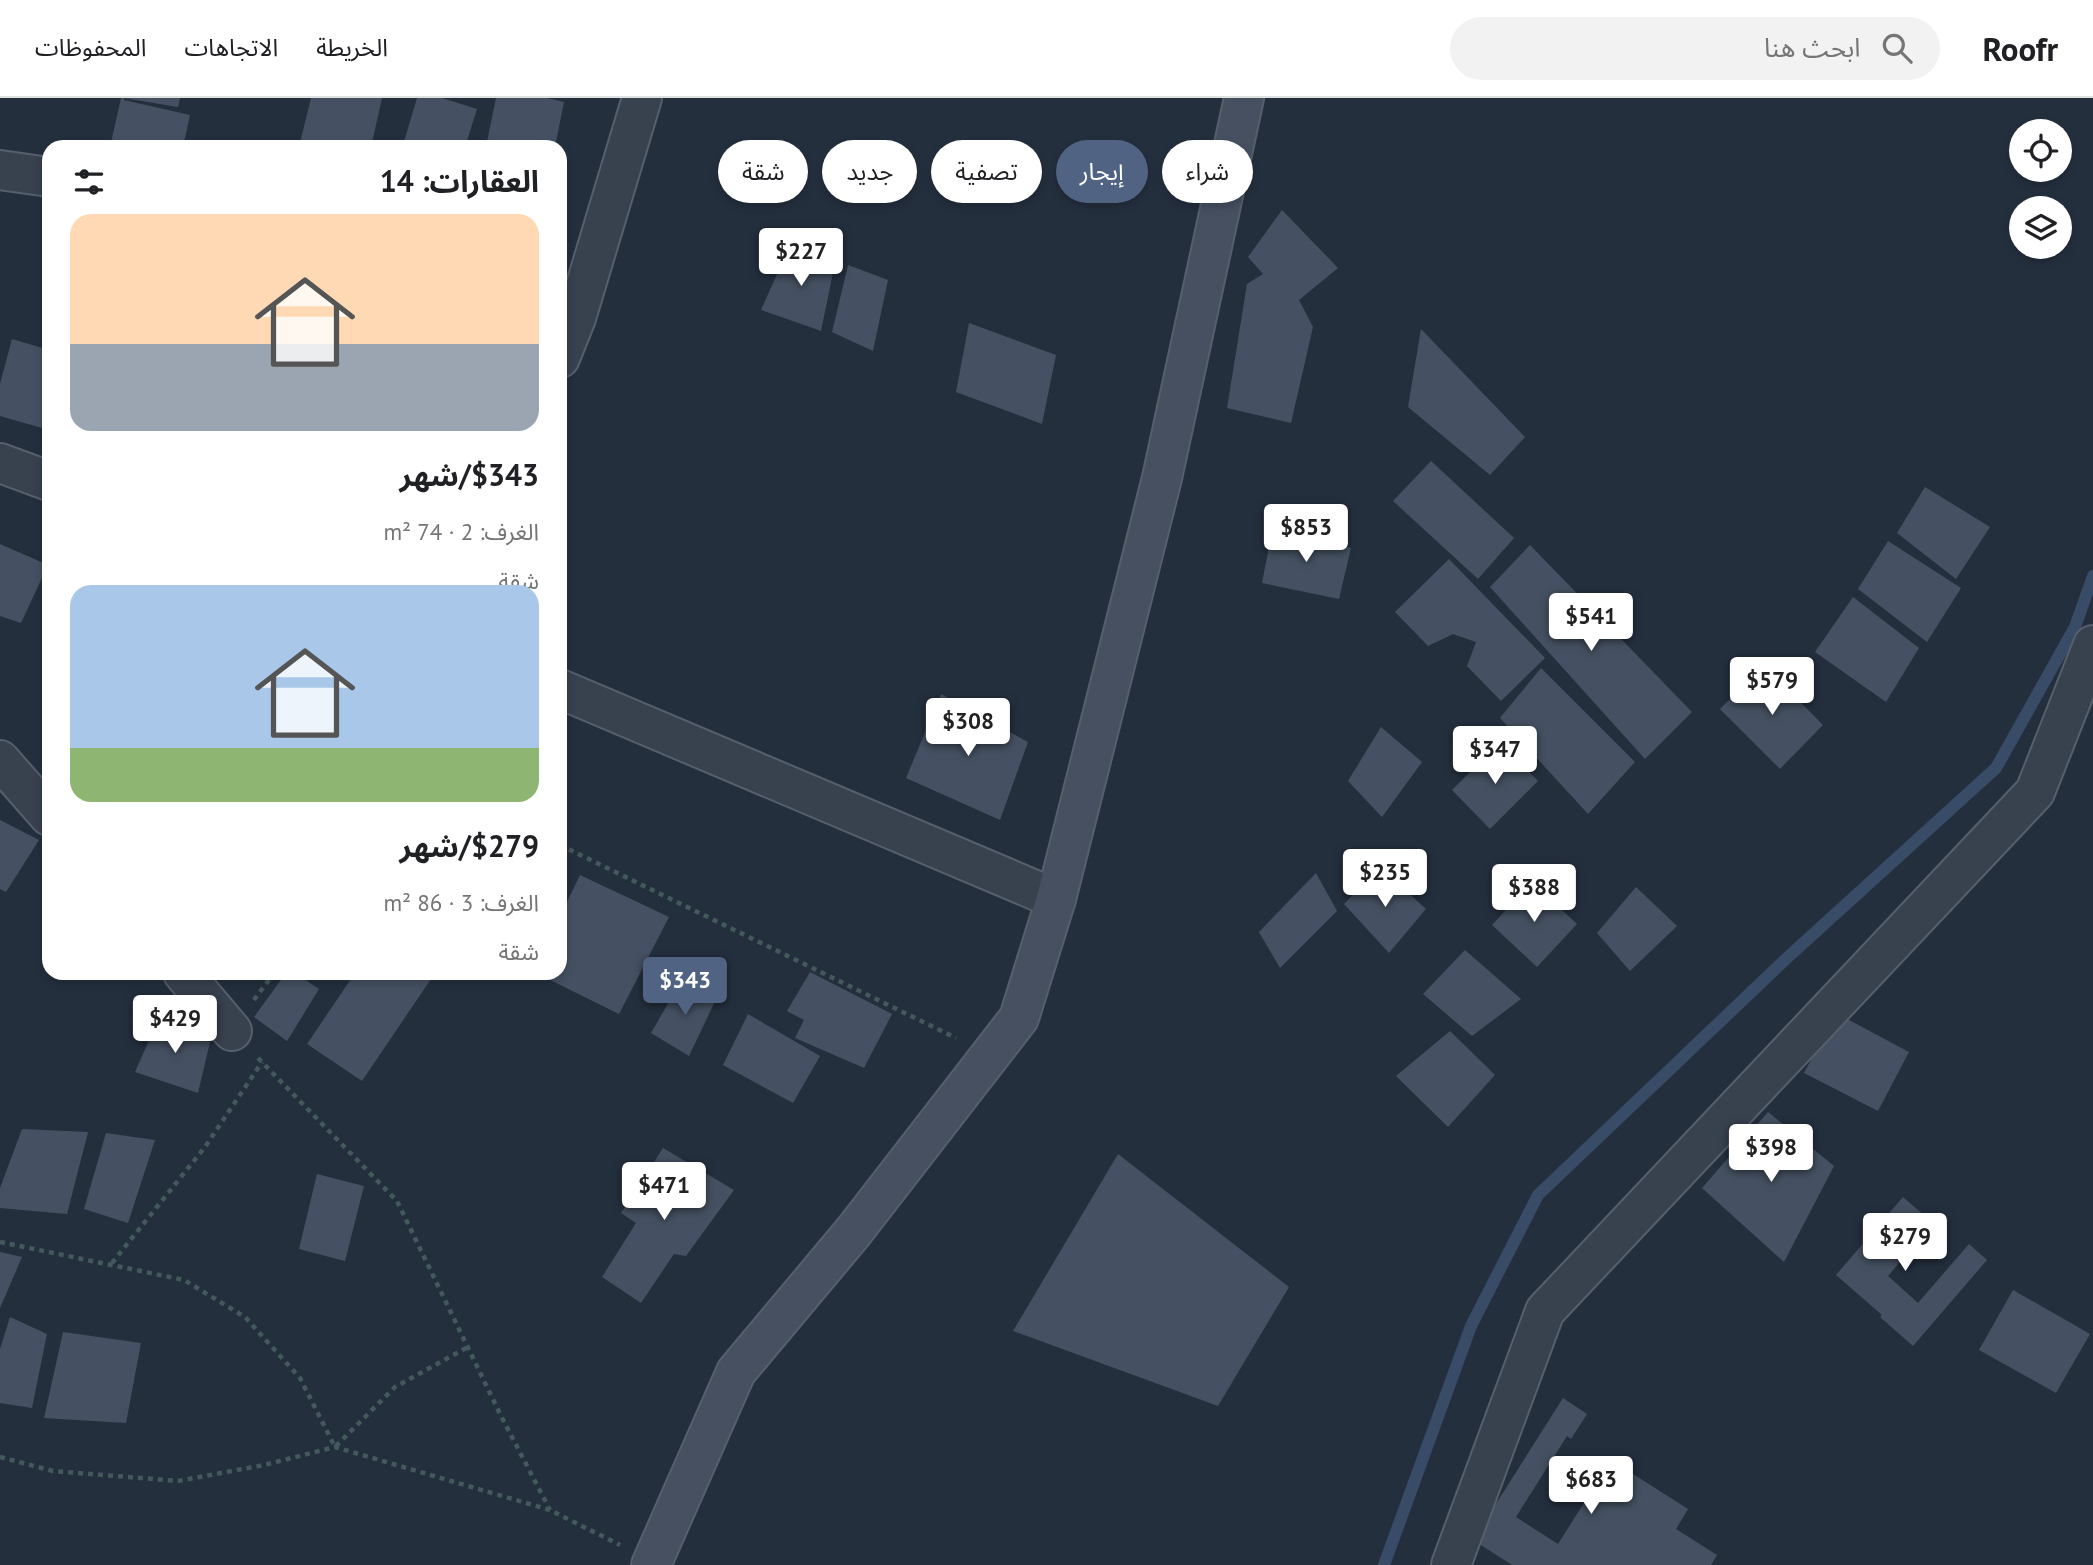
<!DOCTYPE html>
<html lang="ar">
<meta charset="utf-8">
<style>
:root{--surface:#fff;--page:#f2f2f2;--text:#202124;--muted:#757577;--line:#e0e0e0;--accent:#506383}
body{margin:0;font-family:"PT Sans","Noto Sans Arabic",sans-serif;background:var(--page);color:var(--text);direction:rtl;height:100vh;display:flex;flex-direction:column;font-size:26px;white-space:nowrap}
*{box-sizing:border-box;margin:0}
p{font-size:23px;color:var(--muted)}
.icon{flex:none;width:38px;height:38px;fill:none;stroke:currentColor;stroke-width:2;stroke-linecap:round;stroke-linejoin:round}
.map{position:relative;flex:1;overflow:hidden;direction:ltr}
.panel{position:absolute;left:42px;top:42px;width:525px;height:840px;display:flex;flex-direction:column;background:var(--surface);border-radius:21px;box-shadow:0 4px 10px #0003;direction:rtl}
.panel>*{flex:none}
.hud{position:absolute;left:588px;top:42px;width:665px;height:63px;direction:rtl;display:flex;gap:14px}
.buttons{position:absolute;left:2009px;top:21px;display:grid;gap:14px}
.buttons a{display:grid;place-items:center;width:63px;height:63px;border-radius:50%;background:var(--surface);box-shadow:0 4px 10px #0003;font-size:35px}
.price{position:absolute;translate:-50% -60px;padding:0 16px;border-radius:7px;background:#fff;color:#222;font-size:23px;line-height:46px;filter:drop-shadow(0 2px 4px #0008)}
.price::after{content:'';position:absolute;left:50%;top:42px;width:21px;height:16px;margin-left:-10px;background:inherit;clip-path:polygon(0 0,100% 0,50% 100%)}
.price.active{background:var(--accent);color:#fff}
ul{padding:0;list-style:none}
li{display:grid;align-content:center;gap:14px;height:371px;padding:0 28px}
li span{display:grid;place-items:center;height:217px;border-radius:21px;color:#555}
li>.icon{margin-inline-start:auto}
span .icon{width:126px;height:126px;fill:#fffc;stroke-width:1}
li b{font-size:30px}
h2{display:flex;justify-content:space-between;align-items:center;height:84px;padding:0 28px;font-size:30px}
.pill{padding:0 24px;border-radius:32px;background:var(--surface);box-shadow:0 4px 10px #0003;font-size:24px;line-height:63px}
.pill.active{background:var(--accent);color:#fff}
header{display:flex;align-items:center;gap:42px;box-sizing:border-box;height:98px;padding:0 35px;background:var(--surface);border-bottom:2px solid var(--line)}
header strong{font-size:33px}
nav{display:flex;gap:38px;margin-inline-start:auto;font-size:24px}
.search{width:490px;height:63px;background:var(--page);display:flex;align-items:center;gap:18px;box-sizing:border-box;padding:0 24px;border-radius:38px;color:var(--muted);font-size:26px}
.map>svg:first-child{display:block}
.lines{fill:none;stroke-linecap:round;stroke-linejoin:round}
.stream{stroke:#394c67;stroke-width:12}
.building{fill:#455162}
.street-casing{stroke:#565f6c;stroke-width:42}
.secondary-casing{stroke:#565f6c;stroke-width:42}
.path{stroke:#44595c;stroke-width:4.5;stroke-dasharray:5 5;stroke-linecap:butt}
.street{stroke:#38414e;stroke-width:38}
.secondary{stroke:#465061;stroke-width:38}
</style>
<header>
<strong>Roofr</strong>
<div class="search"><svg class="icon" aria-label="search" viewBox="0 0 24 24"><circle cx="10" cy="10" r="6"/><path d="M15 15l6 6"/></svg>ابحث هنا</div>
<nav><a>الخريطة</a><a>الاتجاهات</a><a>المحفوظات</a></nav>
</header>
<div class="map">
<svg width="2093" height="1467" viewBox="0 0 2093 1467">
<rect width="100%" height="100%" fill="#242f3e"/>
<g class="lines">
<path class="stream" d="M1384 1467 1471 1228 1538 1097 1788 859 1996 670 2075 529 2093 478"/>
</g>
<g class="building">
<path d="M121 0H180L178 9 124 0V2L190 17 183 49H110Z"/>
<path d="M311 0H382L371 49H299Z"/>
<path d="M417 0H442L477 11 465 49 403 47Z"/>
<path d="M496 0H547L564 4 555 49H486Z"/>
<path d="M1282 112 1338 170 1299 202 1313 229 1291 325 1227 310 1247 186 1263 176 1248 159Z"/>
<path d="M791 145 835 165 821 233 761 212Z"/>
<path d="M848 167 888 182 873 253 832 234Z"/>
<path d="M969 225 1056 257 1042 326 956 294Z"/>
<path d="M1421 231 1525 339 1490 377 1408 309Z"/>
<path d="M12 241 49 252V332L0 318V286Z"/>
<path d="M1431 363 1514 440 1478 481 1393 403Z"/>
<path d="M1925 389 1990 429 1956 481 1897 435Z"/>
<path d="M1273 428 1351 450 1339 501 1262 485Z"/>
<path d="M1888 443 1961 490 1927 544 1858 491Z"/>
<path d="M0 446 48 467 21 525 0 518Z"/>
<path d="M1530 447 1692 614 1645 661 1490 489Z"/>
<path d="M1449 461 1545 560 1501 603 1467 568 1476 544 1453 536 1428 548 1395 514Z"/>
<path d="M1853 499 1919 550 1886 604 1815 554Z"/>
<path d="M1764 567 1823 627 1780 671 1720 611Z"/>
<path d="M1541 570 1635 664 1588 716 1500 620Z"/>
<path d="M941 596 1028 644 1000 722 906 680Z"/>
<path d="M1381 629 1422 664 1382 719 1348 683Z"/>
<path d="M1500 644 1538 683 1490 731 1452 692Z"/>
<path d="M0 722 39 742 6 794 0 791Z"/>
<path d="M1380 769 1426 811 1389 855 1344 806Z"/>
<path d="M1316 775 1337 813 1280 870 1259 834Z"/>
<path d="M580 777 669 819 619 916 536 875H560V818Z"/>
<path d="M1532 784 1577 826 1537 869 1492 827Z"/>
<path d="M1636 789 1677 828 1630 873 1597 835Z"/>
<path d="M1465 852 1521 901 1472 938 1423 896Z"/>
<path d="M810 874 892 916 864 970 795 940 804 922 787 913Z"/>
<path d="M286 875H295L319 891 287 943 254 919Z"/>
<path d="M355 875H435L362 983 307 946Z"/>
<path d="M681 883 718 897 689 958 651 935Z"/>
<path d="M162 913 210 944 198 995 135 974Z"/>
<path d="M1836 915 1909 954 1878 1013 1804 975Z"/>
<path d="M748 916 820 958 793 1005 723 967Z"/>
<path d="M1450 933 1495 977 1448 1029 1396 978Z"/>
<path d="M1768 1014 1834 1068 1784 1164 1702 1090Z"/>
<path d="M22 1031 88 1034 67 1116 0 1110V1090Z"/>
<path d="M106 1035 155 1042 128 1125 84 1111Z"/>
<path d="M663 1050 734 1092 686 1158 674 1156 641 1205 602 1179 636 1125 621 1115Z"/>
<path d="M1118 1056 1289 1189 1218 1308 1013 1233Z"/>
<path d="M317 1076 364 1088 345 1163 299 1151Z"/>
<path d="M1903 1099 1933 1125 1888 1178 1918 1205 1969 1146 1987 1162 1913 1248 1880 1219 1882 1217 1836 1177Z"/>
<path d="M0 1154 22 1159 0 1210Z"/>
<path d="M2013 1192 2090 1236 2056 1295 1979 1252Z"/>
<path d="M10 1219 47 1236 32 1310 0 1305V1251Z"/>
<path d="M63 1234 141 1245 126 1325 44 1320Z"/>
<path d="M1563 1300 1587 1316 1571 1341 1567 1338 1516 1419 1558 1446 1611 1362 1688 1411 1676 1431 1717 1457 1711 1467H1512L1473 1442Z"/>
</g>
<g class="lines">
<g class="street-casing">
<g id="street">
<path d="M0 72 49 79"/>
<path d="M560 260 576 220 642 0"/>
<path d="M0 365 49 383"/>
<path d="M560 591 1056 801"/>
<path d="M0 662 49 718"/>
<path d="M183 875 232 933"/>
<path d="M1451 1467 1545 1213 2035 694 2093 547"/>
</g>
</g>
<g class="secondary-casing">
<path id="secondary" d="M651 1467 736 1274 854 1133 1019 920 1056 801 1162 380 1244 0"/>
</g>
<g class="path">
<path d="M560 747 956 940"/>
<path d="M254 902 274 875"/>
<path d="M258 960 397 1103 501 1318 550 1412"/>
<path d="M0 1144 184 1182 245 1219 300 1280 335 1349 395 1289 468 1249"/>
<path d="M112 1165 205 1049 262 964"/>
<path d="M0 1359 53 1373 178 1383 264 1367 335 1349 550 1412 620 1447"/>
</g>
<use href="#street" class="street"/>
<use href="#secondary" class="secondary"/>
</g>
</svg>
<div class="buttons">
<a><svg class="icon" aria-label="locate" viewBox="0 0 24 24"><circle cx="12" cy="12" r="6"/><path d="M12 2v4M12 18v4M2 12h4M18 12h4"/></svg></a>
<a><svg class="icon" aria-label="layers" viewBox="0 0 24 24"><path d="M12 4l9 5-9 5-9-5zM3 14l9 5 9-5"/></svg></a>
</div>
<b class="price" style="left:801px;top:190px">$227</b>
<b class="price" style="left:1306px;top:466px">$853</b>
<b class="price" style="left:1591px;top:555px">$541</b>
<b class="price" style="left:1772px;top:619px">$579</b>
<b class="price" style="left:968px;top:660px">$308</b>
<b class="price" style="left:1495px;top:688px">$347</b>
<b class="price" style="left:1385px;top:811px">$235</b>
<b class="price" style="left:1534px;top:826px">$388</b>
<b class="price active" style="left:685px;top:919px">$343</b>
<b class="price" style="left:175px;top:957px">$429</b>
<b class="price" style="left:1771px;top:1086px">$398</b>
<b class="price" style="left:664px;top:1124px">$471</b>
<b class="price" style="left:1905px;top:1175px">$279</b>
<b class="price" style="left:1591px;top:1418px">$683</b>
<div class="hud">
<a class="pill">شراء</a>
<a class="pill active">إيجار</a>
<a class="pill">تصفية</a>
<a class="pill">جديد</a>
<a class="pill">شقة</a>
</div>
<section class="panel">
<h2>العقارات: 14<svg class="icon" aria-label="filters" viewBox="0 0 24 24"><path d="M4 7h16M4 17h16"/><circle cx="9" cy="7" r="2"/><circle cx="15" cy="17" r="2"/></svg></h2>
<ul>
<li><span style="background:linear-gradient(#ffd9b3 60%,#9aa5b1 0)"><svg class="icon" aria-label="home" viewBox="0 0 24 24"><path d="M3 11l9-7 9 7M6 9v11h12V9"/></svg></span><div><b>$343/شهر</b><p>الغرف: 2 · 74 m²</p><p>شقة</p></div></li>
<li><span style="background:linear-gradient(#a9c7e8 75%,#8fb573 0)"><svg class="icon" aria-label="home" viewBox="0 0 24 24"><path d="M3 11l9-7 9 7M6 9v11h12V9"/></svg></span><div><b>$279/شهر</b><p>الغرف: 3 · 86 m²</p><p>شقة</p></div></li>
</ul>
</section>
</div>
